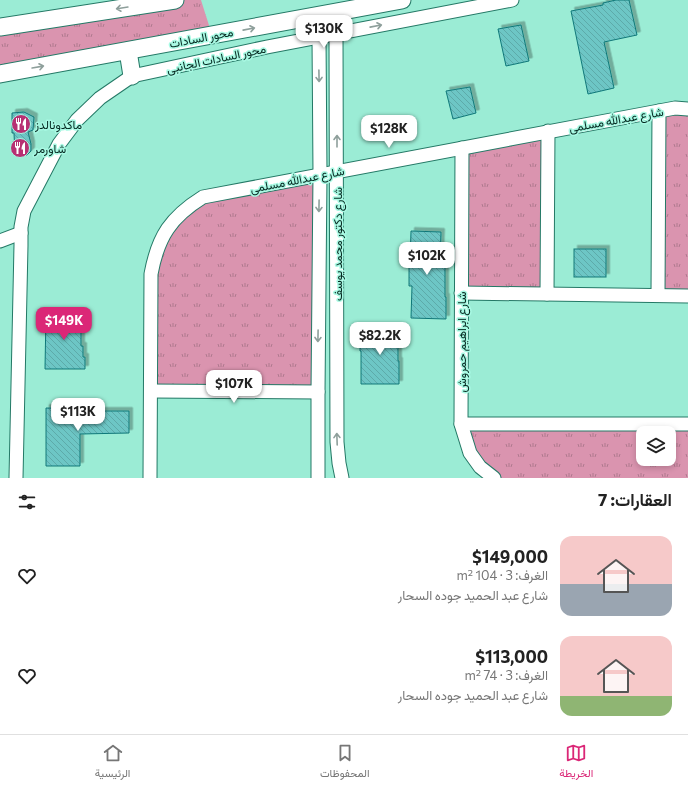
<!DOCTYPE html>
<html lang="ar">
<meta charset="utf-8">
<style>
:root{--surface:#fff;--page:#f6f6f6;--text:#222;--muted:#767676;--line:#e0e0e0;--accent:#db2777}
body{margin:0;font-family:Commissioner,Vazirmatn,sans-serif;background:var(--page);color:var(--text);direction:rtl;height:100vh;display:flex;flex-direction:column;font-size:15px;white-space:nowrap}
*{box-sizing:border-box;margin:0}
p{font-size:13px;color:var(--muted)}
.icon{flex:none;width:22px;height:22px;fill:none;stroke:currentColor;stroke-width:2;stroke-linecap:round;stroke-linejoin:round}
.map{position:relative;height:478px;overflow:hidden;direction:ltr}
.panel{display:flex;flex-direction:column;background:var(--surface);flex:1}
.panel>*{flex:none}
.tools{position:absolute;left:636px;top:426px;display:grid;gap:8px}
.tools a{display:grid;place-items:center;width:40px;height:40px;border-radius:8px;background:var(--surface);box-shadow:0 2px 6px #0003;font-size:20px}
.price{position:absolute;translate:-50% -34px;padding:0 9px;border-radius:8px;background:#fff;color:#222;font-size:13px;line-height:26px;filter:drop-shadow(0 1px 2px #0008)}
.price::after{content:'';position:absolute;left:50%;top:24px;width:12px;height:9px;margin-left:-6px;background:inherit;clip-path:polygon(0 0,100% 0,50% 100%)}
.price.selected{background:var(--accent);color:#fff}
ul{padding:0;list-style:none}
li{display:flex;align-items:center;gap:12px;height:100px;padding:0 16px}
li span{display:grid;place-items:center;flex:none;width:112px;height:80px;border-radius:12px;color:#555}
li>.icon{margin-inline-start:auto}
span .icon{width:48px;height:48px;fill:#fffc;stroke-width:1}
li b{font-size:17px}
h2{display:flex;justify-content:space-between;align-items:center;height:48px;padding:0 16px;font-size:17px}
.tabs{display:flex;justify-content:space-around;align-items:center;height:56px;border-top:1px solid var(--line);background:var(--surface);font-size:11px;color:var(--muted)}
.tabs a{display:grid;justify-items:center;gap:2px}
.tabs .selected{color:var(--accent)}
.map>svg:first-child{display:block}
.grass{fill:url(#grass-tufts);fill-rule:evenodd}
.building{fill:url(#building-back-hatch);stroke:#107879;filter:url(#shadow)}
.lines{fill:none;stroke-linecap:round;stroke-linejoin:round}
.minor-casing{stroke:#247966;stroke-width:15}
.major-casing{stroke:#247966;stroke-width:19}
.minor{stroke:#fff;stroke-width:13}
.major{stroke:#fff;stroke-width:17}
.oneway{stroke:#8e9f9b}
.labels{text-anchor:middle;dominant-baseline:central;stroke-width:3;stroke-linejoin:round;paint-order:stroke}
.street-label{font-size:12px;fill:#052921;stroke:#a8f9e3}
.poi-label{font-size:12px;fill:#052921;stroke:#a8f9e3;text-anchor:start}
</style>
<div class="map">
<svg width="688" height="478" viewBox="0 0 688 478">
<defs>
<pattern id="grass-tufts" width="24" height="20" patternUnits="userSpaceOnUse"><rect width="24" height="20" fill="#da94af"/><path d="M3 7l-1-3M5 7V3M7 7l1-3M15 17l-1-3M17 17v-4M19 17l1-3" fill="none" stroke="#af798e"/></pattern>
<pattern id="building-back-hatch" width="6" height="6" patternUnits="userSpaceOnUse"><rect width="6" height="6" fill="#6dc6c5"/><path d="M-1 5l2 2M0 0l6 6M5-1l2 2" fill="none" stroke="#5daaa9"/></pattern>
<filter id="shadow"><feDropShadow dx="3.5" dy="-3.5" stdDeviation="0" flood-color="#0004"/></filter>
</defs>
<rect width="100%" height="100%" fill="#9becd5"/>
<g class="grass">
<path d="M174 0H201L212 35 0 74V26Z"/>
<path d="M688 109V296L658 295 659 111Z"/>
<path d="M548 131 547 294 461 293 462 148Z"/>
<path d="M320 174 318 392 151 391 154 258 190 205Z"/>
<path d="M461 424H688V478H494L489 475ZM643 433H669V459H643Z"/>
</g>
<g class="building">
<path d="M616 0H629L637 35 604 42 614 88 588 94 571 11 603 5V3Z"/>
<path d="M521 25 529 61 506 66 498 29Z"/>
<path d="M470 87 476 113 453 119 446 91Z"/>
<path d="M24 112 34 117 33 130 28 132 31 144V151L27 155 20 156 15 155 14 133H12V113Z"/>
<path d="M411 231 441 232 440 263H445V297H446V319L411 318 412 286H409V263H410Z"/>
<rect x="574" y="249" width="32" height="28"/>
<path d="M46 313H83V326H81V346H83V357H85V369H45Z"/>
<path d="M360 328H398V361H399V384H361V351H360Z"/>
<path d="M46 408 82 409V411H129V433L80 434V466H46Z"/>
</g>
<g class="lines">
<g class="minor-casing">
<g id="minor">
<path d="M336 34 337 442 339 463 342 478"/>
<path d="M462 148 461 424 470 453 480 467 494 478"/>
<path d="M0 241 21 233"/>
<path d="M461 293 688 296"/>
<path d="M547 294 548 131"/>
<path d="M658 295 659 111"/>
<path d="M151 391 318 392"/>
<path d="M461 424H688"/>
<path d="M16 478 21 245V227L24 211 59 144 77 120 100 98 132 76 267 47 512 0"/>
<path d="M150 478 151 274C158 236 171 217 203 197L659 111 675 108 688 109"/>
<path d="M318 478V392L320 174 319 37"/>
</g>
</g>
<g class="major-casing">
<g id="major">
<path d="M0 27 175 0"/>
<path d="M128 51 132 76"/>
<path d="M0 74 402 0"/>
</g>
</g>
<use href="#minor" class="minor"/>
<use href="#major" class="major"/>
</g>
<defs><path id="oneway-shaft" d="M-6 0H5M1.5-3L5.5 0L1.5 3" fill="none" stroke-width="1.6" stroke-linecap="round" stroke-linejoin="round"/></defs>
<g class="oneway">
<use href="#oneway-shaft" transform="translate(122 8) rotate(171)"/>
<use href="#oneway-shaft" transform="translate(376 26) rotate(-11)"/>
<use href="#oneway-shaft" transform="translate(249 29) rotate(-11)"/>
<use href="#oneway-shaft" transform="translate(38 67) rotate(-10)"/>
<use href="#oneway-shaft" transform="translate(319 76) rotate(89)"/>
<use href="#oneway-shaft" transform="translate(337 141) rotate(-90)"/>
<use href="#oneway-shaft" transform="translate(319 206) rotate(91)"/>
<use href="#oneway-shaft" transform="translate(318 336) rotate(91)"/>
<use href="#oneway-shaft" transform="translate(337 439) rotate(-92)"/>
</g>
<defs>
<g id="restaurant-disc" transform="scale(1)"><circle r="9.5" fill="#b73073" stroke="#a8f9e3"/><path d="M-5-6h1v4h1v-4h1v4h1v-4h1v5L-1.5 .5V6h-2V.5L-5-1ZM5-6V6H3V1.5H1.5Q1.5-4 5-6Z" fill="#fff"/></g>
</defs>
<g fill-rule="evenodd">
<use href="#restaurant-disc" x="21" y="124"/>
<use href="#restaurant-disc" x="20" y="148"/>
</g>
<g class="labels">
<g class="street-label">
<text transform="translate(201 37) rotate(-11)">محور السادات</text>
<text transform="translate(216 58) rotate(-12)">محور السادات الجانبى</text>
<text transform="translate(616 119) rotate(-10)">شارع عبدالله مسلمى</text>
<text transform="translate(297 179) rotate(-11)">شارع عبدالله مسلمى</text>
<text transform="translate(337 244) rotate(-90)">شارع دكتور محمد يوسف</text>
<text transform="translate(461 342) rotate(-90)">شارع ابراهيم حمروش</text>
</g>
<g class="poi-label">
<text x="35" y="124">ماكدونالدز</text>
<text x="34" y="148">شاورمر</text>
</g>
</g>
</svg>
<div class="tools">
<a><svg class="icon" aria-label="layers" viewBox="0 0 24 24"><path d="M12 4l9 5-9 5-9-5zM3 14l9 5 9-5"/></svg></a>
</div>
<b class="price" style="left:324px;top:49px">$130K</b>
<b class="price" style="left:389px;top:149px">$128K</b>
<b class="price" style="left:427px;top:276px">$102K</b>
<b class="price selected" style="left:64px;top:341px">$149K</b>
<b class="price" style="left:380px;top:356px">$82.2K</b>
<b class="price" style="left:234px;top:404px">$107K</b>
<b class="price" style="left:78px;top:432px">$113K</b>
</div>
<section class="panel">
<h2>العقارات: 7<svg class="icon" aria-label="filters" viewBox="0 0 24 24"><path d="M4 7h16M4 17h16"/><circle cx="9" cy="7" r="2"/><circle cx="15" cy="17" r="2"/></svg></h2>
<ul>
<li><span style="background:linear-gradient(#f6c9c9 60%,#9aa5b1 0)"><svg class="icon" aria-label="home" viewBox="0 0 24 24"><path d="M3 11l9-7 9 7M6 9v11h12V9"/></svg></span><div><b>$149,000</b><p>الغرف: 3 · 104 m²</p><p>شارع عبد الحميد جوده السحار</p></div><svg class="icon" aria-label="heart" viewBox="0 0 24 24"><path d="M12 20l-8-8c-3-5 5-10 8-4 3-6 11-1 8 4z"/></svg></li>
<li><span style="background:linear-gradient(#f6c9c9 75%,#8fb573 0)"><svg class="icon" aria-label="home" viewBox="0 0 24 24"><path d="M3 11l9-7 9 7M6 9v11h12V9"/></svg></span><div><b>$113,000</b><p>الغرف: 3 · 74 m²</p><p>شارع عبد الحميد جوده السحار</p></div><svg class="icon" aria-label="heart" viewBox="0 0 24 24"><path d="M12 20l-8-8c-3-5 5-10 8-4 3-6 11-1 8 4z"/></svg></li>
</ul>
</section>
<nav class="tabs">
<a class="selected"><svg class="icon" aria-label="map" viewBox="0 0 24 24"><path d="M3 6l6-2 6 2 6-2v14l-6 2-6-2-6 2zM9 4v14M15 6v14"/></svg>الخريطة</a>
<a><svg class="icon" aria-label="saved" viewBox="0 0 24 24"><path d="M7 4h10v16l-5-4-5 4z"/></svg>المحفوظات</a>
<a><svg class="icon" aria-label="home" viewBox="0 0 24 24"><path d="M3 11l9-7 9 7M6 9v11h12V9"/></svg>الرئيسية</a>
</nav>
